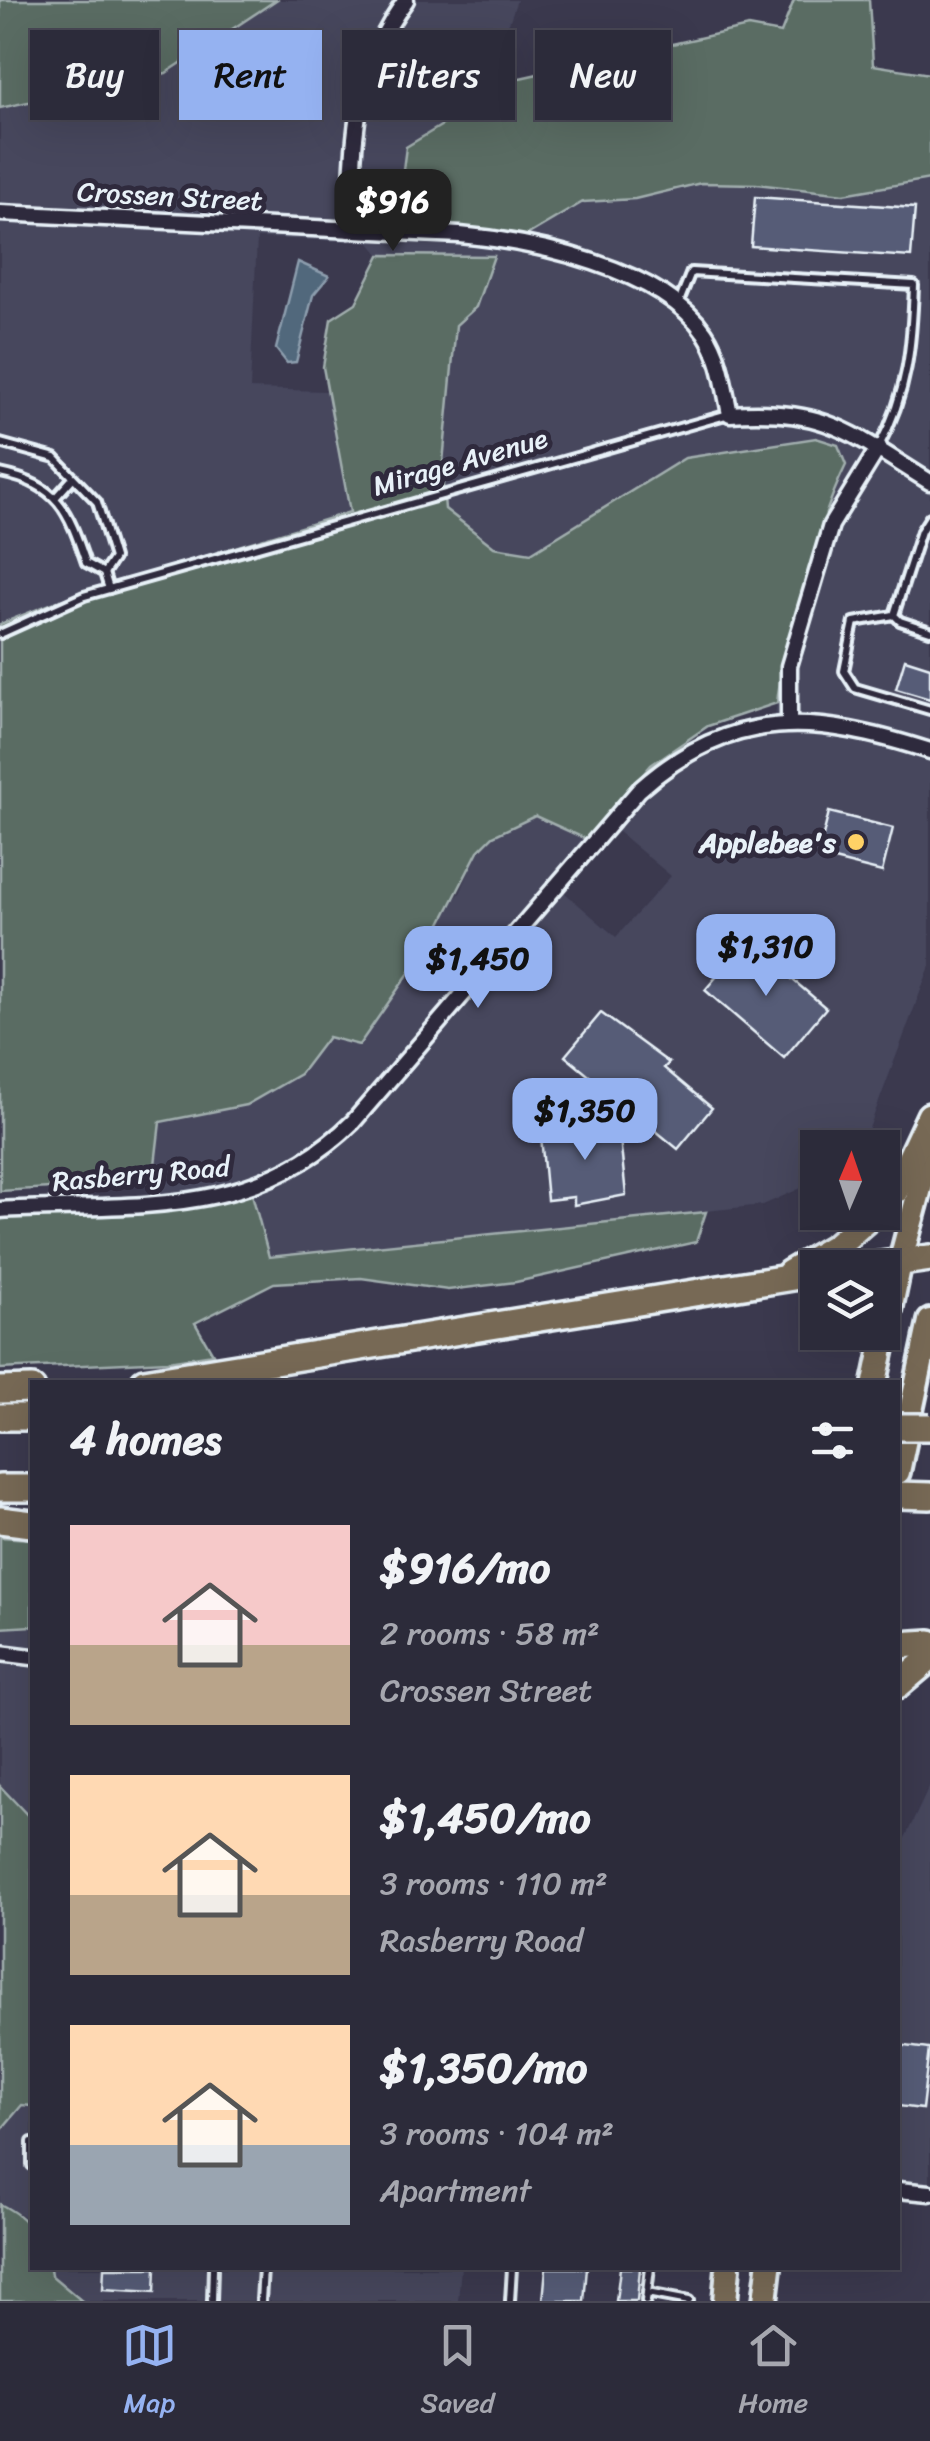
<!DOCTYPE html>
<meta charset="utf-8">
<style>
:root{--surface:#2c2b3a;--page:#383745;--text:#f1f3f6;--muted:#a6a7af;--line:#484754;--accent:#95b2f1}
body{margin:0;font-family:Sriracha,sans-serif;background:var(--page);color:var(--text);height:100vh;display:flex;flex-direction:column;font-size:38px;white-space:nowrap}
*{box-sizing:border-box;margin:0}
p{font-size:32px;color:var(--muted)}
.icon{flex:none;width:55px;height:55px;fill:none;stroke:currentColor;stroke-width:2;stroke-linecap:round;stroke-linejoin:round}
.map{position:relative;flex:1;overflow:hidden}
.drawer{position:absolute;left:30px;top:1380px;width:870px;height:890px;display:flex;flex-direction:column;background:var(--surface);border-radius:0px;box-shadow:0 10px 40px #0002,0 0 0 2px var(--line)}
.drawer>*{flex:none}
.top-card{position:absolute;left:30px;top:30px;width:870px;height:90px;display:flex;gap:20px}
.needle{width:65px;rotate:2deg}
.buttons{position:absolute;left:800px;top:1130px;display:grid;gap:20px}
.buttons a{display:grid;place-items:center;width:100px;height:100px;border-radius:0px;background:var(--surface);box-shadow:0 10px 40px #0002,0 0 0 2px var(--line);font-size:50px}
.price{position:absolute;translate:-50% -85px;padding:0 22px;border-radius:20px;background:var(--accent);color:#111;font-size:32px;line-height:65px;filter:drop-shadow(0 2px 5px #0008)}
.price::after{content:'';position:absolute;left:50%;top:60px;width:30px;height:22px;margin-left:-15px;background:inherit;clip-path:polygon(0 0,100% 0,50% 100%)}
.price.selected{background:#222;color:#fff}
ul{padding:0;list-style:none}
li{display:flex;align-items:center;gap:30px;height:250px;padding:0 40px}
li span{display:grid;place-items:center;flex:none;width:280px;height:200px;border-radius:0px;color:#555}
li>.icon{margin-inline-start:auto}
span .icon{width:120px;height:120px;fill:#fffc;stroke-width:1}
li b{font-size:42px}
h2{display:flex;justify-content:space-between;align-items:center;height:120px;padding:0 40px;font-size:42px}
.tag{padding:0 35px;border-radius:0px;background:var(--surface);box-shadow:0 10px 40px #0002,0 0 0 2px var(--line);font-size:35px;line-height:90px}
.tag.selected{background:var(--accent);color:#111}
.menu{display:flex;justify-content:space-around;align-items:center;height:140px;border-top:2px solid var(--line);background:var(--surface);font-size:28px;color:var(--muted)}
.menu a{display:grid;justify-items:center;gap:5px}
.menu .selected{color:var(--accent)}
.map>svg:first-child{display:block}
.built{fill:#46465d}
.green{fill:#5a6c64;stroke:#a1aeae;stroke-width:2.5}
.water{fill:#51677c;stroke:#8d9eae;stroke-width:2.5}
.building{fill:#565b77;stroke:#e8f1f8;stroke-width:2.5}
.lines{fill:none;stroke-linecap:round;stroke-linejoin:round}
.service-casing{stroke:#e8f1f8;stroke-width:14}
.minor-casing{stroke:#e8f1f8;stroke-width:21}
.primary-casing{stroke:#e8f1f8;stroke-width:30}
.trunk-casing{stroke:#e8f1f8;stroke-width:30}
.motorway-casing{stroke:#e8f1f8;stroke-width:32}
.service{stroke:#2f2a3d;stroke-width:6}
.minor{stroke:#2f2a3d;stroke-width:14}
.primary{stroke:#776954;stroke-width:22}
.trunk{stroke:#776954;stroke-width:22}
.motorway{stroke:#776954;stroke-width:25}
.motorway-bridge-casing{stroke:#e8f1f8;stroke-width:32;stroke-linecap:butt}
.motorway-bridge{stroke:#776954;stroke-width:25}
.poi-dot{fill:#ffd166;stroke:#2f2a3d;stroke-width:4}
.labels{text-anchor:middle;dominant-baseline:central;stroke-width:10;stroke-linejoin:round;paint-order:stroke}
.street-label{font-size:28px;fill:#e8f1f8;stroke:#2f2a3d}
.poi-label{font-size:28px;font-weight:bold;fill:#e8f1f8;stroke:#2f2a3d;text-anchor:end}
</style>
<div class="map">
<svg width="930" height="2301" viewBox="0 0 930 2301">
<rect width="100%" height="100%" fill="#3b394e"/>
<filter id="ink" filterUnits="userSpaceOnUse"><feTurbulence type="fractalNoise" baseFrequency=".01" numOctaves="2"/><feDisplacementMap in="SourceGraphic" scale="20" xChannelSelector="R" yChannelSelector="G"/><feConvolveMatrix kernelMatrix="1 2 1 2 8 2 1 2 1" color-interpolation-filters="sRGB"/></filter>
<g filter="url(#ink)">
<g class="built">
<path d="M276 0H517L481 103 406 148 517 241 583 202 635 199 701 183 756 184 843 194 930 179V966L862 1147 818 1148 817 1181 763 1205 269 1257 252 1194 152 1200 159 1122 300 1074 328 1036 460 893 478 851 493 836 535 816 604 847 564 892 616 937 671 876 617 831 669 774 775 717 782 659 804 592 821 516 846 465 816 438 685 458 531 554 494 547 444 509 442 473 456 325 476 307 493 256 380 255 369 242 257 238 250 389 328 391 350 512 58 601 0 624V108L166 73Z"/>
<path d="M15 1625 32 1626V1820L0 1786V1628Z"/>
<path d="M930 1785V2187L898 2183V1853Z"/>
<path d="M22 2105 32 2106V2231L25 2217 0 2204V2131Z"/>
<path d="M50 2268H461L458 2301H82L51 2275Z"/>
</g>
<g class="green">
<path d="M0 0H276L166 73 0 108Z"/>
<path d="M794 0H869L873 65 930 74V179L844 194 756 184 701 183 635 199 583 202 517 241 416 216 400 192 406 147 520 78 748 27 781 33Z"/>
<path d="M380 255 494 256 476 307 456 325 442 473 445 509 494 547 531 553 685 458 816 438 838 445 846 465C824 510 817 542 805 590 794 629 781 663 777 703L708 726 651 765 588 840 535 816 493 836 478 851 434 937 359 1045 328 1037 300 1074 246 1105 160 1122 153 1182 0 1191V624L58 601 350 512 323 367 331 319 356 303Z"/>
<path d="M252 1194 269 1257 706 1212 696 1242 516 1282 448 1290 361 1278 274 1283 195 1323 213 1354 168 1361 0 1369V1209Z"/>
<path d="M0 1537 32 1539V1626L0 1628Z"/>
<path d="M0 1786 32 1820V2106L22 2105 0 2131Z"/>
<path d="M0 2204C36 2223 32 2229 32 2268H50L51 2275 82 2301H0Z"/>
</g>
<path class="water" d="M298 262 329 276 313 295 296 362 287 363 276 349Z"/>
<g class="building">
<path d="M755 197 915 208 911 257 751 246Z"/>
<path d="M905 659 930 667V699L896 689Z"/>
<path d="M829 812 893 828 882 872 818 856Z"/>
<path d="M747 941 826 1008 784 1058 705 990Z"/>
<path d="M601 1013 669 1063 664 1068 712 1108 678 1149 565 1056Z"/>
<path d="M618 1119 626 1195 574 1205V1197L547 1200 541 1136 572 1133 571 1124Z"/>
<path d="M898 2045 929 2049 922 2109 898 2106Z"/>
<path d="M104 2268H156L155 2292 103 2289Z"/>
<path d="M546 2268H587L584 2301H543Z"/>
<path d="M620 2268H640L637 2301H616Z"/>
</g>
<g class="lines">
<g class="service-casing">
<g id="service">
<path d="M679 302 691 272 914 285C912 344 908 393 879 446"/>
<path d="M0 443 55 458 97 502 114 558 104 573"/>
<path d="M0 473C59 485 68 510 86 563L104 573 109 589"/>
<path d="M55 498 73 478"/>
<path d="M930 517 921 531 894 615 900 621 930 631"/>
<path d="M894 615 854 622 844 671 855 688 930 710"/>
<path d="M0 634 84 596 729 414"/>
<path d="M32 2142V2165"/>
<path d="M647 2293 650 2268"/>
<path d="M212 2301 213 2268"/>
<path d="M261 2301 263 2268"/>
<path d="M510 2301 512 2268"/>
<path d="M646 2301 647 2293 689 2301"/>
</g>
</g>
<g class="minor-casing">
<g id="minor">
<path d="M0 213 460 235C534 242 661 268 705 333 721 357 724 386 730 414 827 407 852 434 930 482"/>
<path d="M349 230C356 138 349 78 406 0"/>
<path d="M789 723V666L831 525 879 447"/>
<path d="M0 1210C130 1203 252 1221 353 1122L639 790C733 706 818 715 930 751"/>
<path d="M0 1653 32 1657"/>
<path d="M898 2190 930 2193"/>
</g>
</g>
<g class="primary-casing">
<path id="primary" d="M900 1263 930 1151"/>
</g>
<g class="trunk-casing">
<g id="trunk">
<path d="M875 1382 900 1263"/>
<path d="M898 1472 930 1321"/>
<path d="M725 2301 728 2268"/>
<path d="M765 2301 769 2268"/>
</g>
</g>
<g class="motorway-casing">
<g id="motorway">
<path d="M882 1204 895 1191 930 1116"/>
<path d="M859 1268 930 1258"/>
<path d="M790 1273 836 1246 875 1212"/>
<path d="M144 1382 818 1273"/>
<path d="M0 1390 32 1389"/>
<path d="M0 1417H32"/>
<path d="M0 1488H32"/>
<path d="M898 1495 930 1496"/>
<path d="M0 1520 32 1524"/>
<path d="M898 1645 930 1643"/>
<path d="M898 1685 930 1658"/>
</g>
</g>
<use href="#service" class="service"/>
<use href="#minor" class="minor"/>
<use href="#primary" class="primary"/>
<use href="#trunk" class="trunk"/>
<use href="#motorway" class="motorway"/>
<g class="motorway-bridge-casing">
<path id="motorway-bridge" d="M898 1427H930"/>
</g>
<use href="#motorway-bridge" class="motorway-bridge"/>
</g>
</g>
<circle class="poi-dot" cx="856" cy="842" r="10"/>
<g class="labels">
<g class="street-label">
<text transform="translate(170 196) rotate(3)">Crossen Street</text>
<text transform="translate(460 462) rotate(-16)">Mirage Avenue</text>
<text transform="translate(141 1174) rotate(-5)">Rasberry Road</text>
</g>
<g class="poi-label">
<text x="836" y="842">Applebee's</text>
</g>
</g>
</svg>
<div class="buttons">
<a><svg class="needle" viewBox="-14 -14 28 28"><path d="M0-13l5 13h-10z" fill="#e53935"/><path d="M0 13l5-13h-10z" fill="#a6a7af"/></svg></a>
<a><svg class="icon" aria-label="layers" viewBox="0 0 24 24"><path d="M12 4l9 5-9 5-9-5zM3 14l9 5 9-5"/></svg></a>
</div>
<b class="price selected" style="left:393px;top:254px">$916</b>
<b class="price" style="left:766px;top:999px">$1,310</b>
<b class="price" style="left:478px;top:1011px">$1,450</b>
<b class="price" style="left:585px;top:1163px">$1,350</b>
<div class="top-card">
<a class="tag">Buy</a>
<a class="tag selected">Rent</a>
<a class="tag">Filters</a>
<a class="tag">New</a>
</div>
<section class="drawer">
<h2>4 homes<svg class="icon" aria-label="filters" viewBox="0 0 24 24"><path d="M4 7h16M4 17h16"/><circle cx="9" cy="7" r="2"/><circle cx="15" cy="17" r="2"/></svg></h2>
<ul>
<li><span style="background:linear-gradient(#f6c9c9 60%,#b9a48a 0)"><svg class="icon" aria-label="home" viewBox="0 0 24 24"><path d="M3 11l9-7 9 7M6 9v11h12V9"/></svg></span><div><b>$916/mo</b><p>2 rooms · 58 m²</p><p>Crossen Street</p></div></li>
<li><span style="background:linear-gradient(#ffd9b3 60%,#b9a48a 0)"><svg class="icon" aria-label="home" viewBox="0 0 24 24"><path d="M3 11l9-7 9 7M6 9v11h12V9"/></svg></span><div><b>$1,450/mo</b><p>3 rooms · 110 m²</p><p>Rasberry Road</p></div></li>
<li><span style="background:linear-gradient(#ffd9b3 60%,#9aa5b1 0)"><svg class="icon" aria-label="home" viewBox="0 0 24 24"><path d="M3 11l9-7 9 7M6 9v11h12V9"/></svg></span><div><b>$1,350/mo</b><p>3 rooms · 104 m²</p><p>Apartment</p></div></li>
</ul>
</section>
</div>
<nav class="menu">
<a class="selected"><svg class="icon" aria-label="map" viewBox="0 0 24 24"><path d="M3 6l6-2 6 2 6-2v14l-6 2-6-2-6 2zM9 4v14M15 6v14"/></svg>Map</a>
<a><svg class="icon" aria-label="saved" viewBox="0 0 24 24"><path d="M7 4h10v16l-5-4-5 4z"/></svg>Saved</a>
<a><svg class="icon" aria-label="home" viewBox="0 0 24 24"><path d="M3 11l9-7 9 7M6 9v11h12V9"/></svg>Home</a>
</nav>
